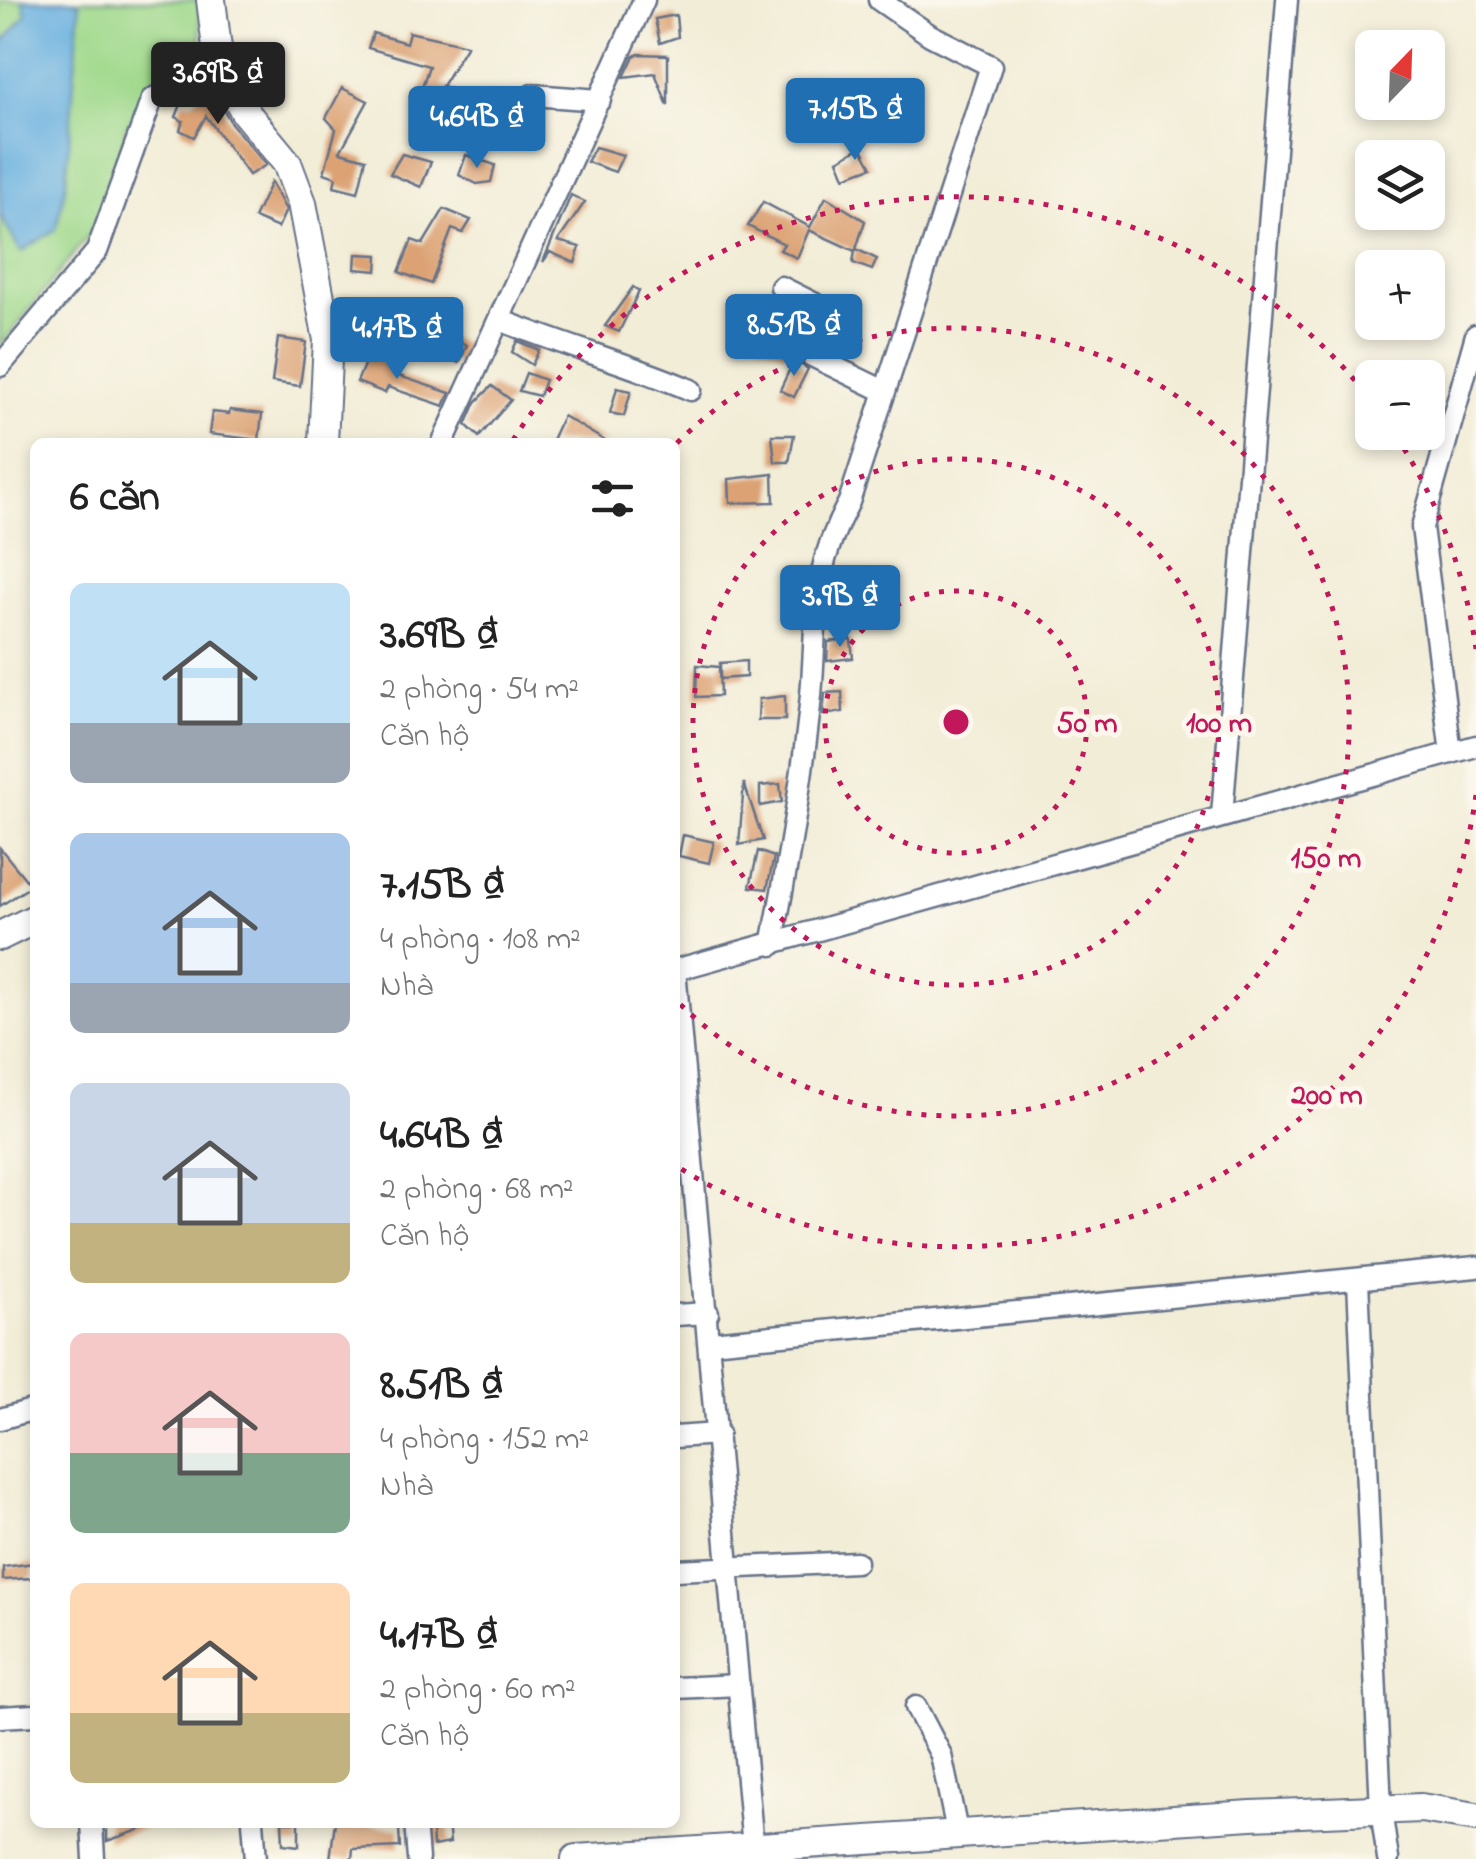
<!DOCTYPE html>
<html lang="vi">
<meta charset="utf-8">
<style>
:root{--surface:#fff;--page:#f2f2f2;--text:#222;--muted:#767676;--accent:#1f6fb2}
body{margin:0;font-family:"Indie Flower",sans-serif;background:var(--page);color:var(--text);height:100vh;display:flex;flex-direction:column;font-size:38px;white-space:nowrap}
*{box-sizing:border-box;margin:0}
p{font-size:32px;color:var(--muted)}
.icon{flex:none;width:55px;height:55px;fill:none;stroke:currentColor;stroke-width:2;stroke-linecap:round;stroke-linejoin:round}
.map{position:relative;flex:1;overflow:hidden}
.panel{position:absolute;left:30px;top:438px;width:650px;height:1390px;display:flex;flex-direction:column;background:var(--surface);border-radius:15px;box-shadow:0 5px 15px #0003}
.panel>*{flex:none}
.needle{width:65px;rotate:23deg}
.fabs{position:absolute;left:1355px;top:30px;display:grid;gap:20px}
.fabs a{display:grid;place-items:center;width:90px;height:90px;border-radius:15px;background:var(--surface);box-shadow:0 5px 15px #0003;font-size:50px}
.price{position:absolute;translate:-50% -85px;padding:0 22px;border-radius:10px;background:var(--accent);color:#fff;font-size:32px;line-height:65px;filter:drop-shadow(0 2px 5px #0008)}
.price::after{content:'';position:absolute;left:50%;top:60px;width:30px;height:22px;margin-left:-15px;background:inherit;clip-path:polygon(0 0,100% 0,50% 100%)}
.price.selected{background:#222;color:#fff}
ul{padding:0;list-style:none}
li{display:flex;align-items:center;gap:30px;height:250px;padding:0 40px}
li span{display:grid;place-items:center;flex:none;width:280px;height:200px;border-radius:15px;color:#555}
li>.icon{margin-inline-start:auto}
span .icon{width:120px;height:120px;fill:#fffc;stroke-width:1}
li b{font-size:42px}
h2{display:flex;justify-content:space-between;align-items:center;height:120px;padding:0 40px;font-size:42px}
.map>svg:first-child{display:block}
.green{fill:#9ed88a;stroke:#5c8474;stroke-width:2.5}
.water{fill:#69b0df;stroke:#42709e;stroke-width:2.5}
.building{fill:#dca273}
.lines{fill:none;stroke-linecap:round;stroke-linejoin:round}
.street-casing{stroke:#667288;stroke-width:25}
.secondary-casing{stroke:#667288;stroke-width:32}
.street{stroke:#fff;stroke-width:20}
.secondary{stroke:#fff;stroke-width:28}
.ring{fill:none;stroke:#c2185b;stroke-width:5;stroke-dasharray:5 10}
.centre{fill:#c2185b;stroke:#fbf7ec;stroke-width:5}
.ring-label{font-size:30px;text-anchor:middle;font-weight:bold;fill:#c2185b;stroke:#fbf7ec;stroke-width:10;stroke-linejoin:round;paint-order:stroke}
</style>
<div class="map">
<svg width="1476" height="1859" viewBox="0 0 1476 1859">
<rect width="100%" height="100%" fill="#fbf7ec"/>
<filter id="ink" filterUnits="userSpaceOnUse"><feTurbulence type="fractalNoise" baseFrequency=".01" numOctaves="2"/><feDisplacementMap in="SourceGraphic" scale="20" xChannelSelector="R" yChannelSelector="G"/><feConvolveMatrix kernelMatrix="1 2 1 2 8 2 1 2 1" color-interpolation-filters="sRGB"/></filter>
<filter id="wash" filterUnits="userSpaceOnUse"><feTurbulence type="fractalNoise" baseFrequency=".0048" numOctaves="4" result="noise"/><feDisplacementMap in="SourceGraphic" scale="40" xChannelSelector="R" yChannelSelector="G"/><feGaussianBlur stdDeviation="2.25" result="paint"/><feColorMatrix in="noise" values="0 0 0 0 0 0 0 0 0 0 0 0 0 0 0 0 0 1.4 0 .05"/><feComposite in="paint" operator="in"/></filter>
<g filter="url(#wash)">
<rect width="100%" height="100%" fill="#f2edd7"/>
<path class="green" d="M0 0H200L201 53 158 81 127 127 103 217 0 347Z"/>
<path class="water" d="M23 0H74L80 4 66 183 56 229 21 252 0 215V46L26 15Z"/>
<g id="blocks">
<g class="building">
<path d="M676 15 678 37 660 43 655 19Z"/>
<path d="M409 32 467 45 442 86 452 89 444 114 416 105 429 66 368 48 373 33 406 43Z"/>
<path d="M639 54 668 55V106L655 73 624 77 634 56Z"/>
<path d="M210 84 231 123 266 165 249 175 206 116 194 137 180 130 183 121 176 117 182 102H193Z"/>
<path d="M342 88 368 101 340 152 366 159 358 192 334 186 336 177 324 173 336 129 326 118Z"/>
<path d="M516 110 534 112 529 135 512 131Z"/>
<path d="M595 147 623 155 615 172 587 162Z"/>
<path d="M861 147 872 167 845 177 838 160Z"/>
<path d="M402 154 431 162 421 187 390 174Z"/>
<path d="M466 155 495 165 491 182 477 184 459 175Z"/>
<path d="M271 182 286 210 278 228 254 218Z"/>
<path d="M571 195 585 202 558 241 580 247 575 263 550 252 543 262Z"/>
<path d="M826 197 865 221 856 249 877 259 872 270 853 263 855 251 809 230 797 258 780 250 784 244 748 226 763 202 810 227Z"/>
<path d="M444 209 471 220 463 233 452 229 431 284 399 272 412 240 423 244Z"/>
<path d="M356 254 378 255 377 271 355 269Z"/>
<path d="M633 287 639 291 619 332 605 326Z"/>
<path d="M352 301H375L373 319 350 318Z"/>
<path d="M758 314 794 326 785 354 737 334 743 315 756 320Z"/>
<path d="M398 317 467 345 459 363 393 333Z"/>
<path d="M278 338 306 342 300 386 272 382Z"/>
<path d="M517 341 539 350 532 365 512 352Z"/>
<path d="M368 355 396 366 393 374 450 393 444 406 388 387 385 393 357 382Z"/>
<path d="M794 360 808 369 794 397 780 390Z"/>
<path d="M526 373 545 380 539 396 519 391Z"/>
<path d="M492 386 511 400 479 437 466 425 476 402Z"/>
<path d="M617 388 631 391 624 416 610 413Z"/>
<path d="M230 410 262 414 259 440 209 434 212 412 229 414Z"/>
<path d="M563 416 575 423 607 442H551Z"/>
<path d="M772 435H794L789 462H775Z"/>
<path d="M773 474 774 502 730 503 729 479Z"/>
<path d="M851 639 853 658 827 661 828 642Z"/>
<path d="M746 661V677L720 679V663Z"/>
<path d="M697 665 719 667 720 696 696 697Z"/>
<path d="M842 692 843 712 823 715 825 693Z"/>
<path d="M785 696V720H758L759 699Z"/>
<path d="M744 783 763 840 739 845Z"/>
<path d="M780 784 782 802 760 806V786Z"/>
<path d="M683 835 714 842 709 863 679 856Z"/>
<path d="M0 848 31 886 0 906Z"/>
<path d="M758 851 774 857 767 889 750 887Z"/>
<path d="M34 1563 32 1578 3 1580V1567Z"/>
<path d="M107 1822H154V1825L107 1841Z"/>
<path d="M282 1822H299V1846L283 1844Z"/>
<path d="M335 1822 399 1828 400 1847 353 1849 352 1859H330Z"/>
<path d="M448 1822 450 1843 433 1846 432 1825Z"/>
</g>
</g>
</g>
<g filter="url(#ink)">
<use href="#blocks" fill-opacity="0" stroke="#667288" stroke-width="2.5"/>
<g class="lines">
<g class="street-casing">
<g id="street">
<path d="M532 95 600 100"/>
<path d="M781 287 815 304 806 353 884 391"/>
<path d="M500 320C564 346 628 363 691 390"/>
<path d="M0 366 97 251 152 99 219 64"/>
<path d="M443 442 644 0"/>
<path d="M1451 753 1476 746"/>
<path d="M1222 816 1287 0"/>
<path d="M772 945C788 863 803 778 811 695 818 616 809 576 849 502L991 66 930 35 879 0"/>
<path d="M675 970 1451 753 1422 527 1476 335"/>
<path d="M675 970 754 1859"/>
<path d="M1358 1280 1381 1810 1388 1859"/>
<path d="M675 1315 708 1313"/>
<path d="M711 1342 1476 1267"/>
<path d="M0 1419 35 1409"/>
<path d="M675 1437 718 1434"/>
<path d="M675 1570 856 1562"/>
<path d="M675 1688 739 1685"/>
<path d="M916 1707 941 1755 958 1836"/>
<path d="M0 1717 35 1715"/>
<path d="M92 1822 94 1859"/>
<path d="M253 1822 256 1859"/>
<path d="M415 1822 418 1859"/>
</g>
</g>
<g class="secondary-casing">
<g id="secondary">
<path d="M211 0 219 64 245 112 287 163 302 203 328 340 323 442"/>
<path d="M0 936 35 919"/>
<path d="M576 1859 1251 1815 1421 1808 1476 1817"/>
</g>
</g>
<use href="#street" class="street"/>
<use href="#secondary" class="secondary"/>
</g>
</g>
<g class="ring">
<circle cx="956" cy="722" r="131"/>
<circle cx="956" cy="722" r="263"/>
<path d="M677 443A394 394 0 1 1 677 1001"/>
<path d="M1476 795A525 525 0 0 1 678 1167M513 440A525 525 0 0 1 1370 399M1396 436A525 525 0 0 1 1476 649"/>
</g>
<circle cx="956" cy="722" r="15" class="centre"/>
<g class="ring-label">
<text x="1087" y="732">50 m</text>
<text x="1219" y="732">100 m</text>
<text x="1326" y="867">150 m</text>
<text x="1327" y="1104">200 m</text>
</g>
</svg>
<div class="fabs">
<a><svg class="needle" viewBox="-14 -14 28 28"><path d="M0-13l5 13h-10z" fill="#e53935"/><path d="M0 13l5-13h-10z" fill="#767676"/></svg></a>
<a><svg class="icon" aria-label="layers" viewBox="0 0 24 24"><path d="M12 4l9 5-9 5-9-5zM3 14l9 5 9-5"/></svg></a>
<a>+</a>
<a>−</a>
</div>
<b class="price selected" style="left:218px;top:127px">3.69B ₫</b>
<b class="price" style="left:855px;top:163px">7.15B ₫</b>
<b class="price" style="left:477px;top:171px">4.64B ₫</b>
<b class="price" style="left:794px;top:379px">8.51B ₫</b>
<b class="price" style="left:397px;top:382px">4.17B ₫</b>
<b class="price" style="left:840px;top:650px">3.9B ₫</b>
<section class="panel">
<h2>6 căn<svg class="icon" aria-label="filters" viewBox="0 0 24 24"><path d="M4 7h16M4 17h16"/><circle cx="9" cy="7" r="2"/><circle cx="15" cy="17" r="2"/></svg></h2>
<ul>
<li><span style="background:linear-gradient(#bfe0f5 70%,#9aa5b1 0)"><svg class="icon" aria-label="home" viewBox="0 0 24 24"><path d="M3 11l9-7 9 7M6 9v11h12V9"/></svg></span><div><b>3.69B ₫</b><p>2 phòng · 54 m²</p><p>Căn hộ</p></div></li>
<li><span style="background:linear-gradient(#a9c7e8 75%,#9aa5b1 0)"><svg class="icon" aria-label="home" viewBox="0 0 24 24"><path d="M3 11l9-7 9 7M6 9v11h12V9"/></svg></span><div><b>7.15B ₫</b><p>4 phòng · 108 m²</p><p>Nhà</p></div></li>
<li><span style="background:linear-gradient(#c9d6e8 70%,#c2b280 0)"><svg class="icon" aria-label="home" viewBox="0 0 24 24"><path d="M3 11l9-7 9 7M6 9v11h12V9"/></svg></span><div><b>4.64B ₫</b><p>2 phòng · 68 m²</p><p>Căn hộ</p></div></li>
<li><span style="background:linear-gradient(#f6c9c9 60%,#7fa58c 0)"><svg class="icon" aria-label="home" viewBox="0 0 24 24"><path d="M3 11l9-7 9 7M6 9v11h12V9"/></svg></span><div><b>8.51B ₫</b><p>4 phòng · 152 m²</p><p>Nhà</p></div></li>
<li><span style="background:linear-gradient(#ffd9b3 65%,#c2b280 0)"><svg class="icon" aria-label="home" viewBox="0 0 24 24"><path d="M3 11l9-7 9 7M6 9v11h12V9"/></svg></span><div><b>4.17B ₫</b><p>2 phòng · 60 m²</p><p>Căn hộ</p></div></li>
</ul>
</section>
</div>
